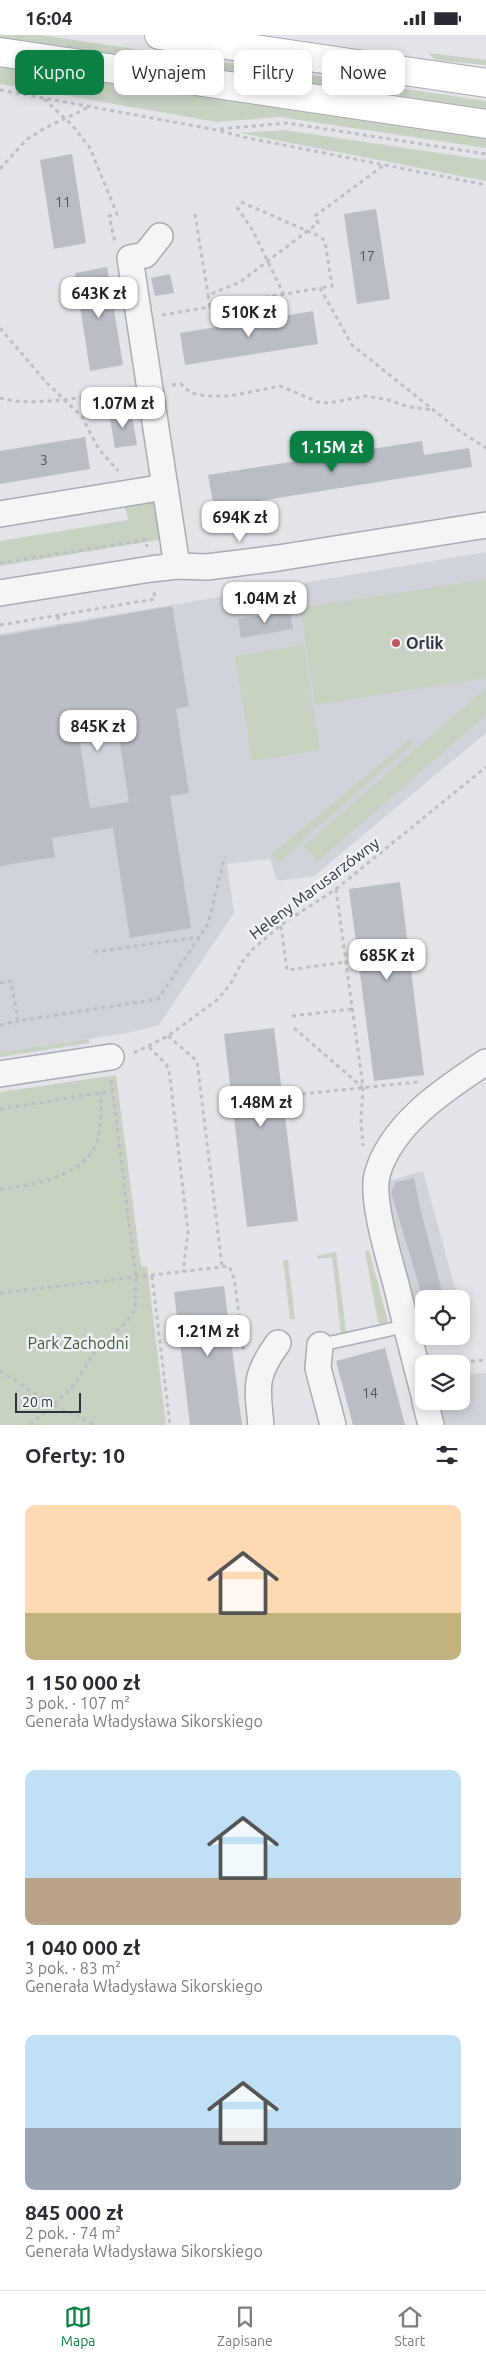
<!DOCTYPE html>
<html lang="pl">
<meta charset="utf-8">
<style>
:root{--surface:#fff;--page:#f7f7f7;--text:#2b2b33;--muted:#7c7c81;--line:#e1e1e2;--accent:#0b8043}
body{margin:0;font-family:Ubuntu,sans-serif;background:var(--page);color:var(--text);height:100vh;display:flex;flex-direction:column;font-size:19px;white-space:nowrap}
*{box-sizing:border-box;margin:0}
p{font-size:16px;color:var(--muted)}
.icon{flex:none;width:28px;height:28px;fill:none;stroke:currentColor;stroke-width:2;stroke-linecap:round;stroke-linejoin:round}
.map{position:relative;height:1390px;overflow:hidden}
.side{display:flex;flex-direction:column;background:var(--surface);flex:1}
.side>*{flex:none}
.banner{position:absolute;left:15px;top:15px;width:456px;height:45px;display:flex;gap:10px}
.tools{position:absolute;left:415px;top:1255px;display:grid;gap:10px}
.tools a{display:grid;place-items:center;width:55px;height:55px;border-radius:10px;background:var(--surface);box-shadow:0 2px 12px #0003;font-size:25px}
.scale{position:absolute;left:15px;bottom:12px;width:66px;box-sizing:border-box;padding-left:5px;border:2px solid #2b333f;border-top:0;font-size:14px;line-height:18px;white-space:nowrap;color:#2b333f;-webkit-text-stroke:4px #f1f3f6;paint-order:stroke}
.price{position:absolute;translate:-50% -42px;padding:0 11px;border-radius:10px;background:#fff;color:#222;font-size:16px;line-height:32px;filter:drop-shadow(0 1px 2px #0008)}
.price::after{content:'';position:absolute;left:50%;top:30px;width:15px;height:11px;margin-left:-8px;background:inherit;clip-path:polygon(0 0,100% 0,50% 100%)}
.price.current{background:var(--accent);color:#fff}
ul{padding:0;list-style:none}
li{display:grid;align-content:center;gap:10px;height:265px;padding:0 25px}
li span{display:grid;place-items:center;height:155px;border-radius:10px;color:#555}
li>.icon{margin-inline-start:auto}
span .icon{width:90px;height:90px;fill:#fffc;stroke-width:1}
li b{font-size:21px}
h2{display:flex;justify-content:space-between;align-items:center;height:60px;padding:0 25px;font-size:21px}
.chip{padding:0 18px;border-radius:10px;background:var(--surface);box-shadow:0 2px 12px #0003;font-size:18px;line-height:45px}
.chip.current{background:var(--accent);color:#fff}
.status{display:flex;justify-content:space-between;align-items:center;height:35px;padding:0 25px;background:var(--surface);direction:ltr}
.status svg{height:14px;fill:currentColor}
.tabs{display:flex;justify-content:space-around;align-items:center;height:70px;border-top:1px solid var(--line);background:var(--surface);font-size:14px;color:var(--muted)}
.tabs a{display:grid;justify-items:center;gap:2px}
.tabs .current{color:var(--accent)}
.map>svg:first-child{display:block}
.built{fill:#d0d4da}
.green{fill:#c7d2c3}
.building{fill:#b9bec5;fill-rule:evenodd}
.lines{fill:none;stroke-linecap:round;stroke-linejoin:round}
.lane-casing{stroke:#a7abb3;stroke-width:15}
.street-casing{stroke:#a7abb3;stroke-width:28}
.secondary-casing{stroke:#a7abb3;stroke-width:30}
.path{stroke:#bcbfc3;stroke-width:3;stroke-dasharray:4 4;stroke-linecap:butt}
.lane{stroke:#f4f5f7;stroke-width:12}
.street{stroke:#f4f5f7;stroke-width:25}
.secondary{stroke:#fff;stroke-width:28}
.poi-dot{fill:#c15366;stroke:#f1f3f6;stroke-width:2}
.labels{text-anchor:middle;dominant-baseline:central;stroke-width:5;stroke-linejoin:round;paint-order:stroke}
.number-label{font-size:14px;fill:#4e5660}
.poi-label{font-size:16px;font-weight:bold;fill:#2b333f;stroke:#f1f3f6;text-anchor:start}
.street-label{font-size:16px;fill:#2b333f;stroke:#f1f3f6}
.park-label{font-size:16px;fill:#41593a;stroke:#f1f3f6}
</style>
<div class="status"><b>16:04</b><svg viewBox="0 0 49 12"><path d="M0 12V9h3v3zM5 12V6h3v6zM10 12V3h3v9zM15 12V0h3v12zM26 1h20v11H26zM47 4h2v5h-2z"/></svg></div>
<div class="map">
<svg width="486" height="1390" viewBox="0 0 486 1390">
<rect width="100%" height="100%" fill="#e2e4e9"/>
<g class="built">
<path d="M486 517V698L314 841 277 846 270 824 227 829 234 878 159 990 127 998 0 1017V599Z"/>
<path d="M423 1136 458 1264H424V1301H445L425 1308 385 1156 388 1146Z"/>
<path d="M486 1338V1390H443L437 1366H461V1340Z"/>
</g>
<g class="green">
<path d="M0 0H41L486 66V76L0 3Z"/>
<path d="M428 18 486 25V30L435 25Z"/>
<path d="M0 28 486 102V113L280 82 217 87 0 49Z"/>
<path d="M284 95 486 125V146L240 98Z"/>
<path d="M153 466 158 470 162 503 158 505 0 531V506L128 485 125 471Z"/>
<path d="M486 544V643L315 670 300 573Z"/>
<path d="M304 610 320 715 252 726 235 621Z"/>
<path d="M486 653V680L317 827 304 811Z"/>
<path d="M410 704 414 708 301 806 302 808 279 827 272 819Z"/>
<path d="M89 1004V1008L0 1022V1017Z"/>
<path d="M116 1040 141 1231H147L166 1390H0V1057Z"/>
<path d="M369 1215 388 1287 381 1289 378 1287 365 1216Z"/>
<path d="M336 1217 346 1296 363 1295 341 1299 332 1222 318 1224 317 1221Z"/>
<path d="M283 1225H288L295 1284H290Z"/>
</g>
<g class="building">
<path d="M72 119 86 208 54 214 40 125Z"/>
<path d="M376 174 390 264 357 269 344 179Z"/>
<path d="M107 232 123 330 90 336 75 238Z"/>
<path d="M170 239 174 258 155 261 151 243Z"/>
<path d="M313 276 318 309 185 330 180 298Z"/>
<path d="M131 374 137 410 115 413 109 377Z"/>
<path d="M85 402 90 434 0 449V416Z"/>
<path d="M422 406 424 420 469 413 472 432 214 473 208 440Z"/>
<path d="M172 571 189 671 176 674 189 758 170 761 191 893 130 903 113 793 52 803 55 822 0 831V601ZM119 702 129 767 90 773 80 708Z"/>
<path d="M290 576 293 594 241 603 238 584Z"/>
<path d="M400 847 424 1040 374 1046 349 854Z"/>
<path d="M274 993 298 1186 247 1192 224 999Z"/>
<path d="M414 1143 420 1173 444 1264H423L391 1157 396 1147Z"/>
<path d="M224 1251 242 1390H190L174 1257Z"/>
<path d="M385 1313 405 1390H353L336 1326Z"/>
</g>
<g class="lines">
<g class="lane-casing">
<path id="lane" d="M320 1310 406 1291"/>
</g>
<g class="street-casing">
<g id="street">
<path d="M160 201 145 220 130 223 177 531"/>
<path d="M0 479 165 452"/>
<path d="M0 558 151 534 177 531 207 532 278 523 486 490"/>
<path d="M0 1039 111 1022"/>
<path d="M320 1310 318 1333 333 1390"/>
<path d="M424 1360C414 1323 405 1286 396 1249 389 1223 371 1165 377 1140 391 1089 445 1054 486 1027"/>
<path d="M425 1366 431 1390"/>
<path d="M261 1390C257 1351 254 1341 278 1308"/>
</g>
</g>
<g class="secondary-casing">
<g id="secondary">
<path d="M159 0 486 48"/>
<path d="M0 17 486 89"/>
</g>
</g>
<g class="path">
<path d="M0 55 217 95 243 102 486 150"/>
<path d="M44 64 72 90 90 113 117 179 109 181 115 207"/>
<path d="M220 94 287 88 486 119"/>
<path d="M0 134 26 105 45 93 91 71"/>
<path d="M241 167 319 201 325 206 332 251 320 253"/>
<path d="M237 172 253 196 284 260"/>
<path d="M195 179 208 260"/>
<path d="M210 272 208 260 240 247 318 188 315 181 384 130"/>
<path d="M162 280 320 253 352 310 461 397 486 413"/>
<path d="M0 293 45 346 82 382 98 413 118 436"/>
<path d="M172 350 181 349 191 358 207 361H230L280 351 318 367 329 368 366 361 389 365 409 372 433 375"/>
<path d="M0 363C32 373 94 360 128 356"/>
<path d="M0 528 146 505 147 512"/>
<path d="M58 581 59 590"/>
<path d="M0 590 155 564 154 557"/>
<path d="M336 854 363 1052 361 1086 363 1111"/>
<path d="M281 891 287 935 346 927"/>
<path d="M94 917 199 902"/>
<path d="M0 948 11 946 18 986 158 964 208 889 225 821"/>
<path d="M292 981 352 974"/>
<path d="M0 990 18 986"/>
<path d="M294 993 362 1052"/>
<path d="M168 1001 197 1026 222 1231"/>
<path d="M149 1012 166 1029 169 1035 188 1197 183 1237"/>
<path d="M134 1018 168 1001 217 965 230 950 242 927 253 914 281 890 336 854 486 732"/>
<path d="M302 1059 418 1047"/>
<path d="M0 1074 113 1056"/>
<path d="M0 1154C29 1151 76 1143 93 1115 102 1100 101 1075 101 1058"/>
<path d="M152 1241 170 1390"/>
<path d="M0 1258 229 1231 234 1243 244 1318"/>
<path d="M439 1329 486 1325"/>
<path d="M0 1336 61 1375 79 1381 94 1390"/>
<path d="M30 1390 72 1353 93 1319 126 1287 135 1275 136 1243 111 1044"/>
</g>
<use href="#lane" class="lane"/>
<use href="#street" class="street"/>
<use href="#secondary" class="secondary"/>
</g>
<circle class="poi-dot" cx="396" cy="608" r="5"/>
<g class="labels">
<g class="number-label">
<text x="63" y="167">11</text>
<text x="367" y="221">17</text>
<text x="44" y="425">3</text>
<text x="370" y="1358">14</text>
</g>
<g class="poi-label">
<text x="406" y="608">Orlik</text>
</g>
<g class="street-label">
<text transform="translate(314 853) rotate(-37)">Heleny Marusarzówny</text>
</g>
<g class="park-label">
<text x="78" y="1308">Park Zachodni</text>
</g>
</g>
</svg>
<div class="tools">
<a><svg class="icon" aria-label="locate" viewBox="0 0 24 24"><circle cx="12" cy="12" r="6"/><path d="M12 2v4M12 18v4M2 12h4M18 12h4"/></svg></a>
<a><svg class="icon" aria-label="layers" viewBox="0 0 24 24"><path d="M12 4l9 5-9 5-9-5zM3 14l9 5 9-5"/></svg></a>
</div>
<div class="scale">20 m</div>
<b class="price" style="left:99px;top:284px">643K zł</b>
<b class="price" style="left:249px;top:303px">510K zł</b>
<b class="price" style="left:123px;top:394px">1.07M zł</b>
<b class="price current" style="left:332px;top:438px">1.15M zł</b>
<b class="price" style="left:240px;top:508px">694K zł</b>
<b class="price" style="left:265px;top:589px">1.04M zł</b>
<b class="price" style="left:98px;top:717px">845K zł</b>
<b class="price" style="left:387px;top:946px">685K zł</b>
<b class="price" style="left:261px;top:1093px">1.48M zł</b>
<b class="price" style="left:208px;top:1322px">1.21M zł</b>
<div class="banner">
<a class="chip current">Kupno</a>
<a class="chip">Wynajem</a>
<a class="chip">Filtry</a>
<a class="chip">Nowe</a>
</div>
</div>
<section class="side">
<h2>Oferty: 10<svg class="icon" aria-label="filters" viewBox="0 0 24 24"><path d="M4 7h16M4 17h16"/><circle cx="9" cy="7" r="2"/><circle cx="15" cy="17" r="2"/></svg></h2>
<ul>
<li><span style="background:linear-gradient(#ffd9b3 70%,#c2b280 0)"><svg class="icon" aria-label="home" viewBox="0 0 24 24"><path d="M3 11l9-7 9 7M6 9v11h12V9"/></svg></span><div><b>1 150 000 zł</b><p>3 pok. · 107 m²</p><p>Generała Władysława Sikorskiego</p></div></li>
<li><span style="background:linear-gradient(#bfe0f5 70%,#b9a48a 0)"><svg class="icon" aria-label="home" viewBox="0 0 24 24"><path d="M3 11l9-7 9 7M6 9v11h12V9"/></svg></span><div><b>1 040 000 zł</b><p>3 pok. · 83 m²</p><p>Generała Władysława Sikorskiego</p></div></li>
<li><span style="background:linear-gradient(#bfe0f5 60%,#9aa5b1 0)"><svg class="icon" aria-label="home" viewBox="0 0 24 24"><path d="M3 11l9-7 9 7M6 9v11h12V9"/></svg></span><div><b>845 000 zł</b><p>2 pok. · 74 m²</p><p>Generała Władysława Sikorskiego</p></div></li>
</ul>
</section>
<nav class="tabs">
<a class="current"><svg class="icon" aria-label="map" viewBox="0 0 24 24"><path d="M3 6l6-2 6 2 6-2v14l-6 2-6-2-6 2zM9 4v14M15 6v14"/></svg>Mapa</a>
<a><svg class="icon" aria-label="saved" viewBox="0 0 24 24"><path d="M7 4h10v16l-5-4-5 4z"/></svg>Zapisane</a>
<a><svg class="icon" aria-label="home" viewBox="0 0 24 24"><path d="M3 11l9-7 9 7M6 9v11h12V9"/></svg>Start</a>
</nav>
